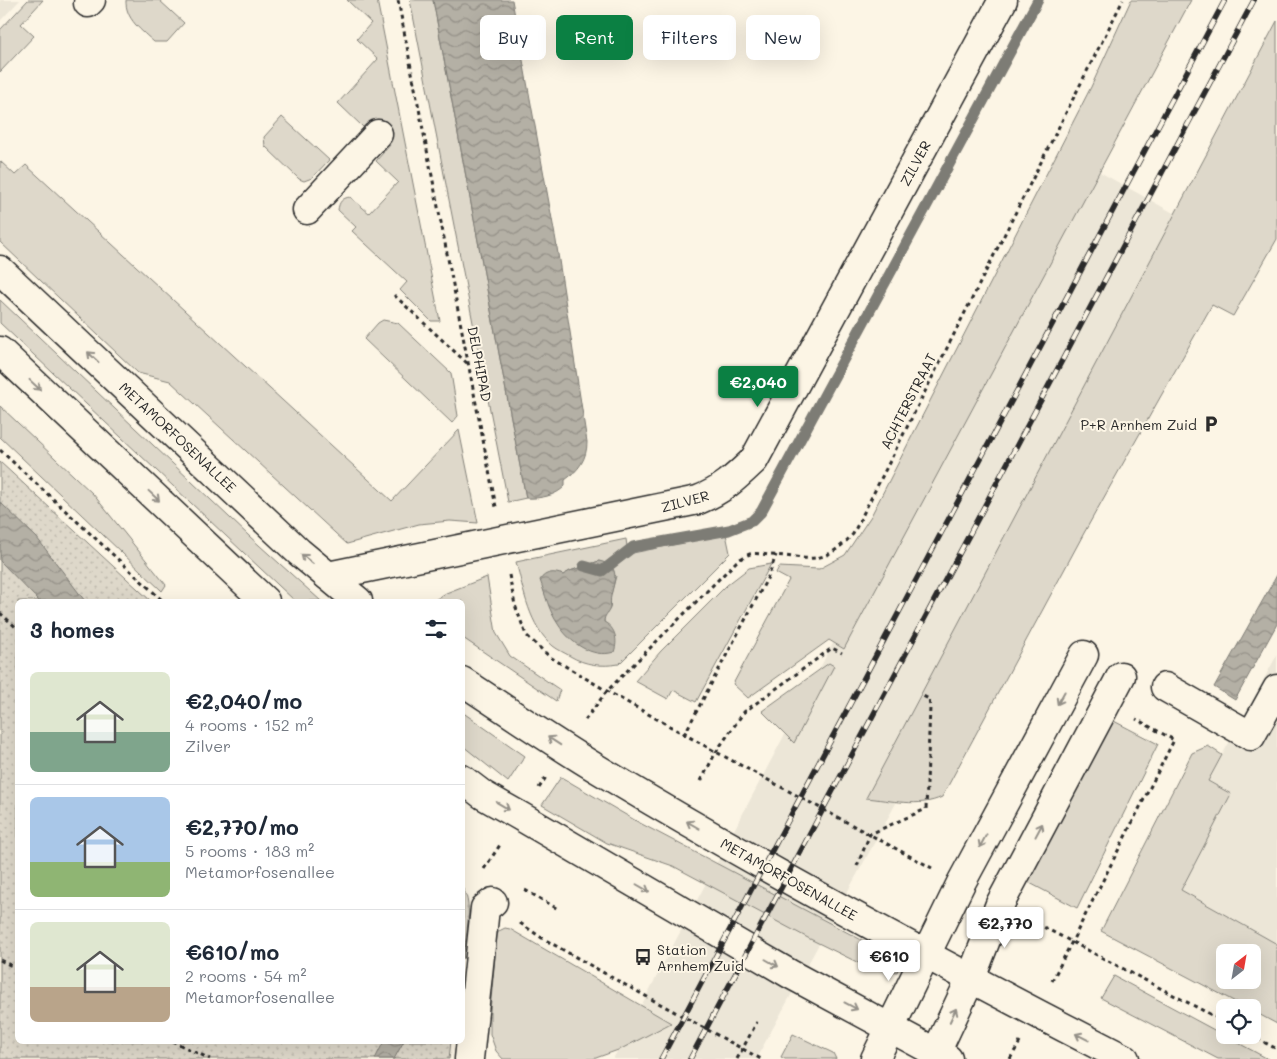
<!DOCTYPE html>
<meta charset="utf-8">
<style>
:root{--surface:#fff;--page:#f2f2f3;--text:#1f2937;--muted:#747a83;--line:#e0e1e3;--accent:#0b8043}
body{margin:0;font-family:Mali,sans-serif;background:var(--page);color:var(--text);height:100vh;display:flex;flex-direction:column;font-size:19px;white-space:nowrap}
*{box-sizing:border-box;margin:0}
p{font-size:16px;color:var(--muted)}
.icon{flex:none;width:28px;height:28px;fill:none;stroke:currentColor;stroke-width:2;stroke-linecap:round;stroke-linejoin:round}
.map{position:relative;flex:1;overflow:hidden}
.panel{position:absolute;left:15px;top:599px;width:450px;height:445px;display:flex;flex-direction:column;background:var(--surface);border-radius:8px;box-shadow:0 5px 20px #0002}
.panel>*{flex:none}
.hud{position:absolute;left:480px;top:15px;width:475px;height:45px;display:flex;gap:10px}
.needle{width:32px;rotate:31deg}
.fabs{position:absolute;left:1216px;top:944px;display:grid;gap:10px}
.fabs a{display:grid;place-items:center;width:45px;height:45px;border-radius:8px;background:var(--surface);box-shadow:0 5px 20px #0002;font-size:25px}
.price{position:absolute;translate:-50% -42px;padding:0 11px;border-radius:5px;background:#fff;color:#222;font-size:16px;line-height:32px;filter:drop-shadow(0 1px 2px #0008)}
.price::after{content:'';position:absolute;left:50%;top:30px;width:15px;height:11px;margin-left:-8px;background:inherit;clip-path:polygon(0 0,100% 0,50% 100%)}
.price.selected{background:var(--accent);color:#fff}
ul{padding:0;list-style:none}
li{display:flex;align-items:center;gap:15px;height:125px;padding:0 15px}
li+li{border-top:1px solid var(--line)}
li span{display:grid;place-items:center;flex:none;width:140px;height:100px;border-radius:8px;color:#555}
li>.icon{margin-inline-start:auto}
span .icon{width:60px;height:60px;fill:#fffc;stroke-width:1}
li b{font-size:21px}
h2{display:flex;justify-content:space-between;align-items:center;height:60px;padding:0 15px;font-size:21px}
.tag{padding:0 18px;border-radius:8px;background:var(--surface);box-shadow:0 5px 20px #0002;font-size:18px;line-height:45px}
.tag.selected{background:var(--accent);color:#fff}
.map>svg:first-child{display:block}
.built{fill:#ece6d7}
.green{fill:#ded8ca;stroke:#84827a;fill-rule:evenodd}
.park{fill:url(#park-dots);stroke:#84827a}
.water{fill:url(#water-waves);stroke:#7d7b74}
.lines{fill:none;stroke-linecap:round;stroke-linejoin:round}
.stream{stroke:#7d7b74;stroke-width:11}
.minor-casing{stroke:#2b2b2b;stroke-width:31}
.major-casing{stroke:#2b2b2b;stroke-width:31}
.path{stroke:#2b2b2b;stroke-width:3;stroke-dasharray:4 4;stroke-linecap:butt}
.minor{stroke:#fcf5e5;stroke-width:28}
.major{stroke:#fcf5e5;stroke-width:28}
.rail-casing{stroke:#2b2b2b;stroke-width:5.5}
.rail{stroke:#fcf5e5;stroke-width:4;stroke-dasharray:11;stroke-linecap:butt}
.oneway{stroke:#949088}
.labels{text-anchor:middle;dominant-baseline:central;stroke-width:4;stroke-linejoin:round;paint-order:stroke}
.street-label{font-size:14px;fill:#2b2b2b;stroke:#fcf5e5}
.poi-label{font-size:14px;fill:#2b2b2b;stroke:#fcf5e5;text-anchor:end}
</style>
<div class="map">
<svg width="1277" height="1059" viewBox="0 0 1277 1059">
<defs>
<pattern id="park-dots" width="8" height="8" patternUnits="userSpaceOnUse" patternTransform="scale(1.25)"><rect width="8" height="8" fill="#ded8ca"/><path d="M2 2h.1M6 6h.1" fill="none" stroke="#bfbaae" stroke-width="1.8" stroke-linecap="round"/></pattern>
<pattern id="water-waves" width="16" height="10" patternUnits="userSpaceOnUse" patternTransform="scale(1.25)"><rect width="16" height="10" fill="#b4b0a5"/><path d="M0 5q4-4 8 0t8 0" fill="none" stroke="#938f87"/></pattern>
</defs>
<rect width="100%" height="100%" fill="#fcf5e5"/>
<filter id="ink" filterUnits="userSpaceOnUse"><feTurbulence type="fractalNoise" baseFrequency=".02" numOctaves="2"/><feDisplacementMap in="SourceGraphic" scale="10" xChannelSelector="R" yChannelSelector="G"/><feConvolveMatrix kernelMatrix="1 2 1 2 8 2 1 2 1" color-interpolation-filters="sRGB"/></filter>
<g filter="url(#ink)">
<g class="built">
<path d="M0 0H20L0 21Z"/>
<path d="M1096 170 1186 220 953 699 756 1059H613L1002 324Z"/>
<path d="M1277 655V944L1181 890 1231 794 1208 781Z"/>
</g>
<g class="green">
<path d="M28 0H43L21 24 34 36 0 72V30Z"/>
<path d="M126 0H159L184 23 167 42H154C142 31 125 19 126 0Z"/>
<path d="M347 0H377L440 321H431L400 290 407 282 352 231 356 227 338 210C339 202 342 198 350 197L369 213 398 182 376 161 390 145 366 124 363 127 338 103 378 59 357 39 371 23Z"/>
<path d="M410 0H433L526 498 508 502Z"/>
<path d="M1131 0H1191L844 649 829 640 748 698 733 684 789 580 776 573 779 567 819 569 845 555 871 516 1091 87Z"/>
<path d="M1277 21V239L1233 316 1212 305 1084 533 942 797C920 808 889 800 866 798Z"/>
<path d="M282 117 329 160 312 178 304 181 299 179 265 146 264 137Z"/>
<path d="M0 161 15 175 26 165 392 501 459 430 478 523 450 521 419 524 347 544 170 381 138 373 0 242Z"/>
<path d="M0 300 249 536 321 601H295L0 323Z"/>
<path d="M383 320 398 323 451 373 458 416 452 423 364 339 378 323Z"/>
<path d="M0 406 93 494 166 585 162 591 0 437Z"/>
<path d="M726 534 730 553 619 664C602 667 585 665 570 656 565 653 558 650 553 646 529 626 524 591 516 562L626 539 628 554ZM599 561 616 576 610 598V608L604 616V622L560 574 563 575 570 571Z"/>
<path d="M771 564 696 702 673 690 668 699 635 681 661 651 727 585 749 568Z"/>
<path d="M487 577 496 633 510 656 560 690 556 701 463 638 462 601H433L446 593Z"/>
<path d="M829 663 834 666 794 743 762 711Z"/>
<path d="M462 712 525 756 508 782 463 746Z"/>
<path d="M1110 719 1158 744 1077 908 1026 881Z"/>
<path d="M1208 746 1222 755 1208 781 1231 794 1181 890 1277 944V1024L1253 1011 1252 1008 1245 1007 1101 931 1192 753ZM1225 952H1252V980H1225Z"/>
<path d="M561 777 638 822 890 955 900 964 897 972 867 967 808 938 673 866 607 843 542 805Z"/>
<path d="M505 928 510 929 671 1023 621 1049 593 1059H503L496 1051 490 1034V1011L497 935 499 931Z"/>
<path d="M1114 976 1268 1059H1218L1101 998Z"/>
<path d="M793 1034 833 1053 836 1059H785L781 1057Z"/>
</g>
<g class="park">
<path d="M0 462 151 601H18V1041H451L449 1059H0Z"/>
<path d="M463 889C474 905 465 940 463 959Z"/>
</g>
<g class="water">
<path d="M433 0H512L556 241 587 442C587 459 579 470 565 480V486C556 496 539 499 526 498Z"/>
<path d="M0 502 37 538 85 601H39L0 561Z"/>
<path d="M599 561C622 566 614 580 611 596 610 599 611 604 610 608 608 614 604 615 604 622 616 628 618 641 614 652 592 659 569 642 558 624 549 611 545 594 540 580 545 572 554 571 563 575L570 571Z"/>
<path d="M1277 575V624L1235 700 1214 687Z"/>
<path d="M384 1041H404L394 1059H375Z"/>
</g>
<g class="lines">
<path class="stream" d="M584 566 602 571 633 547 729 530 752 521 761 512 1038 0"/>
<g class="minor-casing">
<g id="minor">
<path d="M88 3 91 0"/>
<path d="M307 210 378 134"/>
<path d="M328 576 698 500C723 490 735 478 754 460L1003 0"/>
<path d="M1165 687 1251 736 1277 689"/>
<path d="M469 1059 485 908 493 902"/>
<path d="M875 1059 961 883 1084 655"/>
<path d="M933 1059 971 978 1000 904 1121 676"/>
</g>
</g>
<g class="major-casing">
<g id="major">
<path d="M0 270 299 552 358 601"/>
<path d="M0 351 265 601"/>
<path d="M462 681C508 711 554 743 601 771 772 874 948 968 1125 1059"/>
<path d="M462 779 483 795 520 816 790 974 948 1059"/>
</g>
</g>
<g class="path">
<path d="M398 0 496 507"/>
<path d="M394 295 469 365"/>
<path d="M0 450 163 601"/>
<path d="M509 575 515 605 526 635 550 657 607 691 716 752 932 868"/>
<path d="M0 613 18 629"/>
<path d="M585 720 607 691 736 562C740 559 745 556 750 554 755 553 763 554 769 555 809 556 821 569 853 534L1123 0"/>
<path d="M684 735 769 575 776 555"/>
<path d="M701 781 716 752 744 712 832 648 842 653"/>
<path d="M539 788 546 777"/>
<path d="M857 866 870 834 926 809 930 707 929 699 921 695"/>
<path d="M484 869 500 845"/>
<path d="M525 890 558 909"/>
<path d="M1030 920 1225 1022"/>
<path d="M520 923 542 938 620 982 761 1059"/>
<path d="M0 960 18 969"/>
<path d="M1052 981 1174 740 1136 719"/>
<path d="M1250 1035 1277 1049"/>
<path d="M172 1041 210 1059"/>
<path d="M737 1059 757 1022"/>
<path d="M1010 1059 1020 1042"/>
</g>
<use href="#minor" class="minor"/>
<use href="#major" class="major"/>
<g class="rail-casing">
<g id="rail">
<path d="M661 1059 1225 0"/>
<path d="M690 1059 1254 0"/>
</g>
</g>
<use href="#rail" class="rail"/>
</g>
<defs><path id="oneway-shaft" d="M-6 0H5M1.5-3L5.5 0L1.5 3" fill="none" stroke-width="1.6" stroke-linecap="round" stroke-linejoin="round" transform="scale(1.25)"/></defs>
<g class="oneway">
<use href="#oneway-shaft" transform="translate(93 357) rotate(-137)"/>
<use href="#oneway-shaft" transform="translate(35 385) rotate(43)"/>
<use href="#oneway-shaft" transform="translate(154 496) rotate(43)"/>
<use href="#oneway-shaft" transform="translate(307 559) rotate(-141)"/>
<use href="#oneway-shaft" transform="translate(1061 698) rotate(119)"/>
<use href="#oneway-shaft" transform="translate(554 741) rotate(-147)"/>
<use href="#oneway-shaft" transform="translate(503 806) rotate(31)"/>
<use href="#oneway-shaft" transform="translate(693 825) rotate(-150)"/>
<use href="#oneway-shaft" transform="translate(1039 830) rotate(-62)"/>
<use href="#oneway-shaft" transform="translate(983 841) rotate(118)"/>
<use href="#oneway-shaft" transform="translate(643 888) rotate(30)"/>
<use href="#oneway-shaft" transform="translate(772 963) rotate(30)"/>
<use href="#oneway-shaft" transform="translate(851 1006) rotate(28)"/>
<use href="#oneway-shaft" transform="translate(953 1015) rotate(-65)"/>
<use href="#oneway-shaft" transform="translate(1082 1037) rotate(-153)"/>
</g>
</g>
<defs>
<g id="parking-bare" transform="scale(1.35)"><path d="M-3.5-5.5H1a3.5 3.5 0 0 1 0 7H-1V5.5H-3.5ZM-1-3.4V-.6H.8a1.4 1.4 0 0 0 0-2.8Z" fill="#2b2b2b" stroke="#fcf5e5" stroke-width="2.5" paint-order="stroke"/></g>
<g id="bus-bare" transform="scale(1.35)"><path d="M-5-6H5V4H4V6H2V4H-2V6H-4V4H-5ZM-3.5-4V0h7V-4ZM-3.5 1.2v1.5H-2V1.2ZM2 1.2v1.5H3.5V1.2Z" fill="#2b2b2b" stroke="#fcf5e5" stroke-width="2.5" paint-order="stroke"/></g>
</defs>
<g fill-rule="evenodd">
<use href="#parking-bare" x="1211" y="424"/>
<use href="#bus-bare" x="643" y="957"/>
</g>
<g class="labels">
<g class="street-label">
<text transform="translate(915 163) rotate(-62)">ZILVER</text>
<text transform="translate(480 364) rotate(79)">DELPHIPAD</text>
<text transform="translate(908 401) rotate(-63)">ACHTERSTRAAT</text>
<text transform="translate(178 437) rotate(43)">METAMORFOSENALLEE</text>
<text transform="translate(685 501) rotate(-15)">ZILVER</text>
<text transform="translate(789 879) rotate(29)">METAMORFOSENALLEE</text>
</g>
<g class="poi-label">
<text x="1197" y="424">P+R Arnhem Zuid</text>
<text x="657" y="949" text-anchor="start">Station<tspan x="657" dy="16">Arnhem Zuid</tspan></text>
</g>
</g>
</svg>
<div class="fabs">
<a><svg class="needle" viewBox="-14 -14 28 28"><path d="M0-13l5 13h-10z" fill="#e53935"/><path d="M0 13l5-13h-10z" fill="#747a83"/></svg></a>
<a><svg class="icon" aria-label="locate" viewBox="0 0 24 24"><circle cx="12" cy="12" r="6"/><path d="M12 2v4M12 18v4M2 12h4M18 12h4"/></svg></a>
</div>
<b class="price selected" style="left:758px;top:408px">€2,040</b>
<b class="price" style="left:1005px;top:949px">€2,770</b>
<b class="price" style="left:889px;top:982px">€610</b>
<div class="hud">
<a class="tag">Buy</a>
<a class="tag selected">Rent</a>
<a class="tag">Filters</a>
<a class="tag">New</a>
</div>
<section class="panel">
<h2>3 homes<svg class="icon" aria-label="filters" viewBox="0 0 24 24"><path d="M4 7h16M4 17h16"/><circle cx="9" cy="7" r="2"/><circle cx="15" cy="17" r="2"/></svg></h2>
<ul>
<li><span style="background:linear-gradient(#dfe7d0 60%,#7fa58c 0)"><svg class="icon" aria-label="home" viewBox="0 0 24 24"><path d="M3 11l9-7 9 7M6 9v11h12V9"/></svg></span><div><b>€2,040/mo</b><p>4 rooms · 152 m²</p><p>Zilver</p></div></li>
<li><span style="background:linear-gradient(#a9c7e8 65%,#8fb573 0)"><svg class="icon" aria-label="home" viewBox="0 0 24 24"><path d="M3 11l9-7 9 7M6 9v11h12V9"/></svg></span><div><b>€2,770/mo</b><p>5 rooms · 183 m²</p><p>Metamorfosenallee</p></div></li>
<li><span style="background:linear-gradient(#dfe7d0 65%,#b9a48a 0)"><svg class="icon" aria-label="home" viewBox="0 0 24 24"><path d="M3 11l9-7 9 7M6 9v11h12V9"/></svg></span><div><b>€610/mo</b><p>2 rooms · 54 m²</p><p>Metamorfosenallee</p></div></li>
</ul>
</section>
</div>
